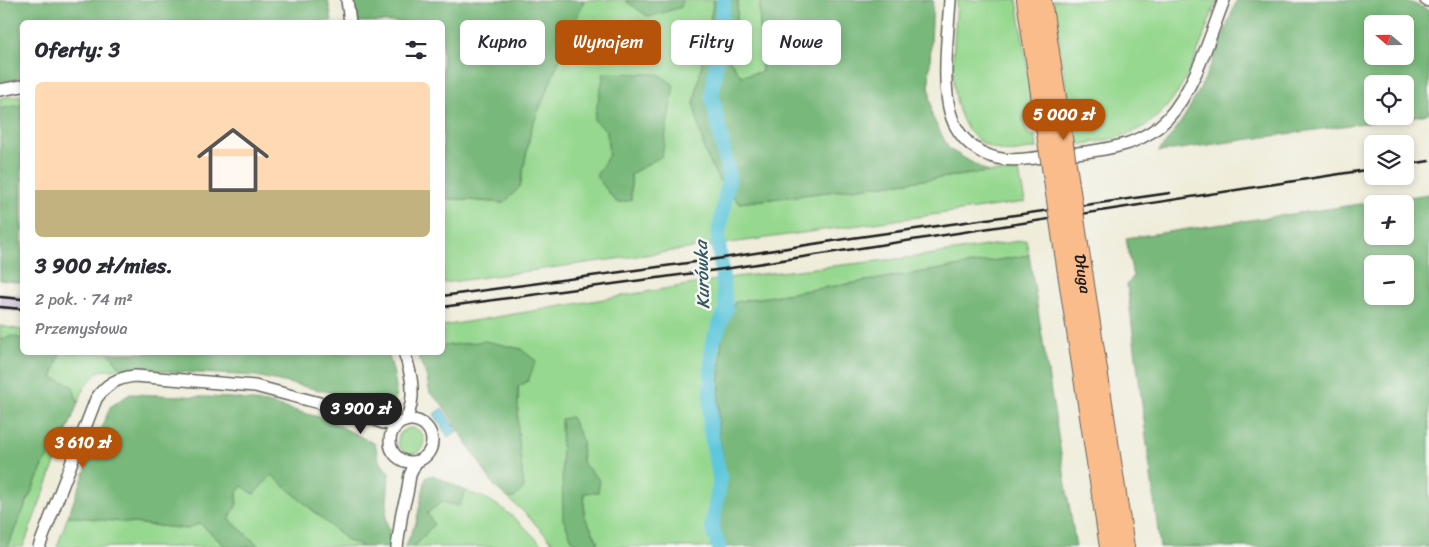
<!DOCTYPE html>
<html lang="pl">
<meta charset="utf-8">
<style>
:root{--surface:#fff;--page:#f2f2f3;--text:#2b2b33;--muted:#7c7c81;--line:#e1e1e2;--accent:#b45309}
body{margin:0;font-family:Sriracha,sans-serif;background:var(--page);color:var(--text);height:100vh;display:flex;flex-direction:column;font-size:19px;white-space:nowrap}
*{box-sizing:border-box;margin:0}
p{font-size:16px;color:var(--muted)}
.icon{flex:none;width:28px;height:28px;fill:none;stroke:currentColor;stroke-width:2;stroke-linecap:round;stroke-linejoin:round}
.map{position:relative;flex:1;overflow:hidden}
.details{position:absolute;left:20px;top:20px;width:425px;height:335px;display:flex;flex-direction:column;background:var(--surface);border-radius:8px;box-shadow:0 2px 8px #0003}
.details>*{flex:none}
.guide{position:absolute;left:460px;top:20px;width:475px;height:45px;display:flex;gap:10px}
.needle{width:32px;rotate:290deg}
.fabs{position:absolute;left:1364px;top:15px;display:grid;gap:10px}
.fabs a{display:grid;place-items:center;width:50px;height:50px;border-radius:8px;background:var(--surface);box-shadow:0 2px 8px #0003;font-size:25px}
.price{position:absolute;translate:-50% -42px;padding:0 11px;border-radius:18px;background:var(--accent);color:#fff;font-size:16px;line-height:32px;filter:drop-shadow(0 1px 2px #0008)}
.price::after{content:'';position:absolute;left:50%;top:30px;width:15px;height:11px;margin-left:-8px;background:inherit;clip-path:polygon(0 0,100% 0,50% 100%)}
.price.current{background:#222;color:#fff}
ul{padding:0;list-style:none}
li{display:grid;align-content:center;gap:10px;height:265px;padding:0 15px}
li+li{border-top:1px solid var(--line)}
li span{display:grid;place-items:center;height:155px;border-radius:8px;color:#555}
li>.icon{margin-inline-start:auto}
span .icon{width:90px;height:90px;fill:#fffc;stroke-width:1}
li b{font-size:21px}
h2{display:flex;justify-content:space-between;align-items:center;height:60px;padding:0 15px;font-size:21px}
.pill{padding:0 18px;border-radius:8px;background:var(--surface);box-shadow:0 2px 8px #0003;font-size:18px;line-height:45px}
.pill.current{background:var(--accent);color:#fff}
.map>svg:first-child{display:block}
.industrial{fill:#cbbfd5}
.green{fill:#96d88f;stroke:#597a56;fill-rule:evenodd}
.forest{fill:#78b87a;stroke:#4a6a4b;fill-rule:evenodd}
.water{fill:#5fc7dc;stroke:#3e727c}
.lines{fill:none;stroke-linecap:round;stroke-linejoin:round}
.river{stroke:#5fc7dc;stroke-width:15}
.minor-casing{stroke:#66655e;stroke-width:14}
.highway-casing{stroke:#66655e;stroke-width:20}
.minor{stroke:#fff;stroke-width:11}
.highway{stroke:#fabc8b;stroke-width:18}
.rail{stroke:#1c1c1c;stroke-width:2.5}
.highway-bridge-casing{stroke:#66655e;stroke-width:20;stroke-linecap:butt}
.highway-bridge{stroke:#fabc8b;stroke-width:18}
.labels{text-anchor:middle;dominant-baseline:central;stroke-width:5;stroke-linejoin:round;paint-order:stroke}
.street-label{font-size:16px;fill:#1c1c1c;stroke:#f6f6f2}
.water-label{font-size:18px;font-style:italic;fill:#33585f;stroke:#f6f6f2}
</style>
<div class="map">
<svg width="1429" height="547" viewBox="0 0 1429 547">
<rect width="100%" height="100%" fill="#f6f6f2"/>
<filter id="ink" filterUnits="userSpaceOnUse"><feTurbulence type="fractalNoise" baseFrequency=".02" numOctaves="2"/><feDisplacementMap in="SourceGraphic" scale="10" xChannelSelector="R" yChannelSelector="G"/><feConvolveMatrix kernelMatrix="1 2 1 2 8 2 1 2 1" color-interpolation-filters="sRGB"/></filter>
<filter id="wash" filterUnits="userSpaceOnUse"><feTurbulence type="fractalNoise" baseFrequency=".0096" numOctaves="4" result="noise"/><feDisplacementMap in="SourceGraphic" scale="20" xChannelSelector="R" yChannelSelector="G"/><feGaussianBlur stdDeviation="1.12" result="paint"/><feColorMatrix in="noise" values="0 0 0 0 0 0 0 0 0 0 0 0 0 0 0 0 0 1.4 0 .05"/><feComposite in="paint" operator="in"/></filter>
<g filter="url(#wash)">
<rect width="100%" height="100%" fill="#efecd9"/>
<path class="industrial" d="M0 293 22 295V313L0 310Z"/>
<g class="green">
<path d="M584 0H627V2L681 7 682 0H714L694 105 705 152 718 179 739 203 988 172H1019L1025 202 443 283 442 198 504 203 520 187 531 129ZM607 131 631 174V200L609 155Z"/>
<path d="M738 0H762L759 7 762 72 741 76 728 58 737 15Z"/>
<path d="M957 0H1017L1028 71 1033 117 1023 119 1027 133 1032 136H1035L1037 148C1026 149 1013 153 1003 151 937 138 955 48 957 0Z"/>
<path d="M1053 0H1217C1198 47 1184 110 1133 132 1116 140 1096 142 1077 145L1075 130C1084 125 1087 118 1086 108L1070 112Z"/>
<path d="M22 95V105L0 109V98Z"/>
<path d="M1026 240 1029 255 735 302 722 331 718 427 726 480 717 522 726 547H595L598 542 584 515V493L600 481 582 462V440L573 542 585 547H557L525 513 508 498H514C517 448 517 398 521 349L487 342 443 346V326L735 277 914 257Z"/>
<path d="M0 326 22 330V339L12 336 0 340Z"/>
<path d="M60 353H109L122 369 99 371 85 386 78 403 72 385 52 378Z"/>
<path d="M69 426 23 547H7L45 461Z"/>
<circle cx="411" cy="441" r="13"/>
<path d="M272 475 348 541 360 545 362 547H260L229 519 237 504V492L242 486Z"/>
<path d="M466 491C473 495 482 496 489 500 510 512 527 529 544 547H414L433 524 427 513 442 502 459 505Z"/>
<path d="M68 516 187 529 200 523 226 547H57Z"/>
</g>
<g class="forest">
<path d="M0 0H328L332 21 323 22H22V78L0 82Z"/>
<path d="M353 0H584L531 129 520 187 504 203 443 198 442 22H356Z"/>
<path d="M627 0H682L681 7 649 17 627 2Z"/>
<path d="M714 0H738L737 15 728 58 741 76 762 72 759 7 762 0H933L929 83 932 116 949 149 988 172 739 203 718 179 705 152 694 105Z"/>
<path d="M1237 0H1404L1429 10V114L1158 152C1197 108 1216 54 1237 0ZM1372 24H1405V56H1372ZM1372 84H1405V116H1372Z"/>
<path d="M604 73 659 74 674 85 662 156 631 174V200L617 203 596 176 609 155 607 131 594 120Z"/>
<path d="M22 105V283L0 280V109Z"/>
<path d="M1429 194V547H1160L1127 285 1133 277 1126 238ZM1372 204H1405V236H1372ZM1372 264H1405V296H1372Z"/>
<path d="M1029 255 1076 547H726L717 522 726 480 718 427 722 331 735 302Z"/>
<path d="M12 336 22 339V352L60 353 52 378 72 385 78 403 69 426 45 461 7 547H0V340Z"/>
<path d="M486 341 521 349 536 361 528 381 518 387V432L524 488 514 498H508L495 487 442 404 430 393 426 375 417 353 442 352 443 346Z"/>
<path d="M109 353H388C392 368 402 393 391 407L381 403H365L333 393 256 376 122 369Z"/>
<path d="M130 394 233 398 267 403 326 419 375 444 379 460 389 473 386 519 390 535 389 547H362L360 545 348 541 272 475 254 494 242 486 237 492V504L229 519 260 547H226L200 523 187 529 68 516 110 407Z"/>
<path d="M571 417 582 440V462L600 481 598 492 584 493V515L598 542 595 547H585L573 542 563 519 561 419Z"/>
<path d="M433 475 466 491 459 506 442 502 427 513 434 524 414 547H405L416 523 426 477Z"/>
</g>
<path class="water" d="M442 408 457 431 448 437 434 414Z"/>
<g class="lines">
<path class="river" d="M719 547 712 527 720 480 710 428 712 344 726 309 718 238 729 176 712 96 724 0"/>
</g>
</g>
<g filter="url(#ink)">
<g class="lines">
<g class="minor-casing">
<g id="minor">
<path d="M347 0 350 22"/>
<path d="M950 0C948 35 939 98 956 127 965 143 980 154 997 158 1014 162 1033 158 1050 156 1076 153 1104 151 1129 143 1142 138 1157 130 1167 119 1194 91 1210 36 1224 0"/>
<path d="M1426 0 1429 1"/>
<path d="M0 90 22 86"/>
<path d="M404 352C412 375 417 399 405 421"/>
<circle cx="411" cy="441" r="21"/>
<path d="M39 547 96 399C106 384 117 378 135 376L255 386 361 414 383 423 397 425"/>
<path d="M397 547 402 512 407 494 410 475 416 462"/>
</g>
</g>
<g class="highway-casing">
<g id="highway">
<path d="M1026 0 1045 127"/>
<path d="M1042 0 1061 124"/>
<path id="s1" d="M1079 245 1125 547"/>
<path d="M1063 247 1109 547"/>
</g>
</g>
<use href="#minor" class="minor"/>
<use href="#highway" class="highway"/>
<g class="rail">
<path d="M1405 165 1429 161"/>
<path d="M442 296 710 260 852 238 1170 193"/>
<path d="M0 297 22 299"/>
<path d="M0 307 22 309"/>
<path d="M442 307 731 268 1372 169"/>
</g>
<g class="highway-bridge-casing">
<g id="highway-bridge">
<path d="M1061 124 1079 245"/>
<path d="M1045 127 1063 247"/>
</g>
</g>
<use href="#highway-bridge" class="highway-bridge"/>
</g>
</g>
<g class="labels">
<g class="street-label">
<text stroke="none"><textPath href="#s1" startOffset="29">Długa</textPath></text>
</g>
<g class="water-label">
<text transform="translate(702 275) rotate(-92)">Kurówka</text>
</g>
</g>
</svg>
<div class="fabs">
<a><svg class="needle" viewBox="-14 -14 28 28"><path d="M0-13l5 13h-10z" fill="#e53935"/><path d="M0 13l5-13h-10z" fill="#7c7c81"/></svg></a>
<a><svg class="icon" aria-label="locate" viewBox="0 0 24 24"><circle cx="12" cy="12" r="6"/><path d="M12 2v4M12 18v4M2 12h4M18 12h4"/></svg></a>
<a><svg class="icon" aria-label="layers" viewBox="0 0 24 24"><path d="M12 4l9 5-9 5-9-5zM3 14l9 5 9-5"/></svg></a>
<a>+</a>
<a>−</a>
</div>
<b class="price" style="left:1064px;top:141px">5 000 zł</b>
<b class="price current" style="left:361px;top:435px">3 900 zł</b>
<b class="price" style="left:83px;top:469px">3 610 zł</b>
<div class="guide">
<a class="pill">Kupno</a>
<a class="pill current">Wynajem</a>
<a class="pill">Filtry</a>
<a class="pill">Nowe</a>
</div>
<section class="details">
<h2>Oferty: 3<svg class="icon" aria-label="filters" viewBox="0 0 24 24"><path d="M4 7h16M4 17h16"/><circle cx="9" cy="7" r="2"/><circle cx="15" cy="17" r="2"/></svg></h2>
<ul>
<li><span style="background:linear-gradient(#ffd9b3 70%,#c2b280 0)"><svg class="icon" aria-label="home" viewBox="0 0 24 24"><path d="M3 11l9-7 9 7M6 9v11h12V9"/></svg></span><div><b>3 900 zł/mies.</b><p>2 pok. · 74 m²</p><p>Przemysłowa</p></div></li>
</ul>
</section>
</div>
